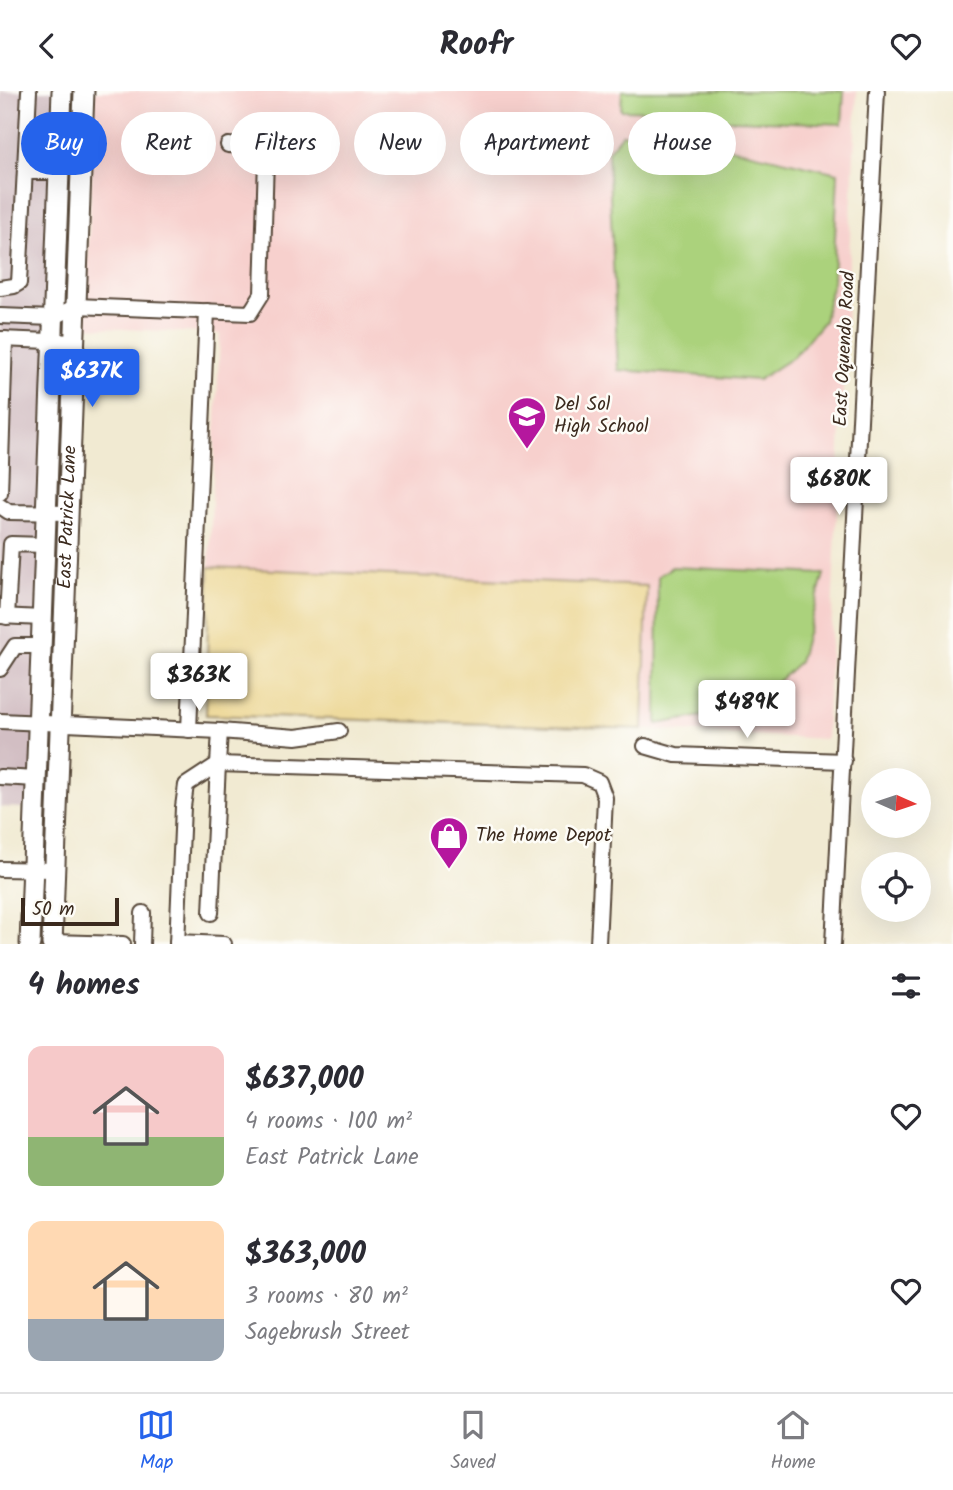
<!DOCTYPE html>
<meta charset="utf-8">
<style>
:root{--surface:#fff;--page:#f2f2f3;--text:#2b2b33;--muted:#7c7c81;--line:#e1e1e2;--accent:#2563eb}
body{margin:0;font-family:Kalam,sans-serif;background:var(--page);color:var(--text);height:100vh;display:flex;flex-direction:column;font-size:26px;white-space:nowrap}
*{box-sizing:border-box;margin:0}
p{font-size:23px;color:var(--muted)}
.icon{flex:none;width:38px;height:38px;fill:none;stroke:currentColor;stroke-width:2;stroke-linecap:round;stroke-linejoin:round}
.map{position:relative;height:853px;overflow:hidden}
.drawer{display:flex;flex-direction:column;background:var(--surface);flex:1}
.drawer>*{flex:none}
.banner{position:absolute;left:21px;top:21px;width:912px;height:63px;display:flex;gap:14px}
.needle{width:46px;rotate:93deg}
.fabs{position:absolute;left:861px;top:677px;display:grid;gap:14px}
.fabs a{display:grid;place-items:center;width:70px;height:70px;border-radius:50%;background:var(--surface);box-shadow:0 7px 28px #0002;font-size:35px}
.scale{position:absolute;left:21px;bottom:18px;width:98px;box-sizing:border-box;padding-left:7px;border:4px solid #3b2a1e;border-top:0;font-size:19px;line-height:24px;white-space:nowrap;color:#3b2a1e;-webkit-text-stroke:5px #fdfcf7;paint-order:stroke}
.price{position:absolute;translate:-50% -60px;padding:0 16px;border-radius:7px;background:#fff;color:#222;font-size:23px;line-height:46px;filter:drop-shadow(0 2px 4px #0008)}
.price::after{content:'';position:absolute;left:50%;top:42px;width:21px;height:16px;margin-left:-10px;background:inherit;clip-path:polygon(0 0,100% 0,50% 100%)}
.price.active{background:var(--accent);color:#fff}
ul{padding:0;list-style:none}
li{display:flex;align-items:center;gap:21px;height:175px;padding:0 28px}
li span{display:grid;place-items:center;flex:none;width:196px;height:140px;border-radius:14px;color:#555}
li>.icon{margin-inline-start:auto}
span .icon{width:84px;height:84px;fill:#fffc;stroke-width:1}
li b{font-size:30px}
h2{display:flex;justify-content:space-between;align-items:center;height:84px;padding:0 28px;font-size:30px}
.chip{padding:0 24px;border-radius:32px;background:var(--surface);box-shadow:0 7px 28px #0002;font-size:24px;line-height:63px}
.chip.active{background:var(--accent);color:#fff}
header{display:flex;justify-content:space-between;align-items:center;height:91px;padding:0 28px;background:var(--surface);font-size:32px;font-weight:800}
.dock{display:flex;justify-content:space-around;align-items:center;height:98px;border-top:2px solid var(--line);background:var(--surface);font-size:19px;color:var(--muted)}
.dock a{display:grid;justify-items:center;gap:4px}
.dock .active{color:var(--accent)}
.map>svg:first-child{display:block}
.built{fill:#f7d0cd}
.industrial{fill:#d2bec3}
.green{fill:#abd27c;stroke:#737e4d;stroke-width:2}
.sand{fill:#eeda9e;stroke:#94825e;stroke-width:2}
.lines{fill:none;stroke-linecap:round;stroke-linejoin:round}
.minor-casing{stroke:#564739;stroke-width:18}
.major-casing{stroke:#564739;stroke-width:23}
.minor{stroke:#fff;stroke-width:14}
.major{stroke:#fff;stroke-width:19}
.labels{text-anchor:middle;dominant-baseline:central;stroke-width:5;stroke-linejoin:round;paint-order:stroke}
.street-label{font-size:19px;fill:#3b2a1e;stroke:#fdfcf7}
.poi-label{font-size:19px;fill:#3b2a1e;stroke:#fdfcf7;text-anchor:start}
</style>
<header><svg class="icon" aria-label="back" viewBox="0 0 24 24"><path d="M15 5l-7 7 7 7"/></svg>Roofr<svg class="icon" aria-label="heart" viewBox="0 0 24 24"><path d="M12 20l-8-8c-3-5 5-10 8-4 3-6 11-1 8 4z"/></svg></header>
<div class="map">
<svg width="953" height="853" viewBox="0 0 953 853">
<rect width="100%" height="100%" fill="#fdfcf7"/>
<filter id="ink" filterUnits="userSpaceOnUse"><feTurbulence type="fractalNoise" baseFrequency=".0143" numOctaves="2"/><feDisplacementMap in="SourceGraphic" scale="14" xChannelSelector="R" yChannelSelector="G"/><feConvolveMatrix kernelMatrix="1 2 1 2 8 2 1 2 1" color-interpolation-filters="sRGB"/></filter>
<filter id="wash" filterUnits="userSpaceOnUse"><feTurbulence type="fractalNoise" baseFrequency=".00686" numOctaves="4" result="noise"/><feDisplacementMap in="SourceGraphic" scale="28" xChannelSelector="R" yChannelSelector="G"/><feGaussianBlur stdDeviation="1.57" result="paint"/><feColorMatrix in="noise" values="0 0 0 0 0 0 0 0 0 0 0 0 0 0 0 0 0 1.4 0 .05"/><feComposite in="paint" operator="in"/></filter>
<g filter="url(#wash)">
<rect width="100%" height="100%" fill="#f1ead2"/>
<path class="built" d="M95 0H857L826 648 643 638 646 495 209 476 220 243 85 236Z"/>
<path class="industrial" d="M0 0H71L47 633 24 717 0 716Z"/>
<g class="green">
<path d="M622 0H844L842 33 707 28V21L621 19Z"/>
<path d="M622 43 687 47 838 82 833 189 824 230 793 266 758 289 618 279 608 60Z"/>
<path d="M672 476 824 483 799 571 749 617 657 633 658 485Z"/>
</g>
<path class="sand" d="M209 476 647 495 643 638 206 624Z"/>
</g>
<g filter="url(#ink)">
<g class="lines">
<g class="minor-casing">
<g id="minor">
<path d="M25 81H59"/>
<path d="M0 197 14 195 19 192 29 0"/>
<path d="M0 225 53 227 76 215 250 222 262 203 266 67C258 52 242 55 228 54"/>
<path d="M0 248 75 251"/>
<path d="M74 271 124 274"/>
<path d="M0 402 5 248"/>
<path d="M0 415 9 421 68 422"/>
<path d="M0 525 42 527"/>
<path d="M7 526 11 453 45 454"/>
<path d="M0 578 15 555H42"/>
<path d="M0 630 220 640 296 646 339 640"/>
<path d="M189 639 207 220"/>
<path d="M220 640 218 673 583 684 599 691 605 707 598 853"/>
<path d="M645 655 676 664 844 670"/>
<path d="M0 686 37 688"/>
<path d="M0 778 55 779"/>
<path d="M52 851 123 853"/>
<path d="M177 851 224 853"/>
<path d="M142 853 143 822"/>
<path d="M177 853 183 716 186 694 218 673 211 822"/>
<path d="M833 853 877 0"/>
</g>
</g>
<g class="major-casing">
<g id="major">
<path d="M30 853 62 0"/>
<path id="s1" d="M52 853 84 0"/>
</g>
</g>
<use href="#minor" class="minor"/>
<use href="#major" class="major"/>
</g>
</g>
<defs>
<g id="school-pin" transform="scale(2.0125)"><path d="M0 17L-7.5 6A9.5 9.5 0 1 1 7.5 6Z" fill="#b5179e" stroke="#fdfcf7"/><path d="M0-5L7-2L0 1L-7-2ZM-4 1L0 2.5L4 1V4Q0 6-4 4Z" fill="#fff"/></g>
<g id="shop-pin" transform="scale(2.0125)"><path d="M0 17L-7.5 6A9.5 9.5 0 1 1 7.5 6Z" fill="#b5179e" stroke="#fdfcf7"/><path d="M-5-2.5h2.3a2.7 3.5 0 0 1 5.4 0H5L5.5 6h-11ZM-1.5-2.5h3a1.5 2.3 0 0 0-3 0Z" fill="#fff"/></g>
</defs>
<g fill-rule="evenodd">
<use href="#school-pin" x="527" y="325"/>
<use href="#shop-pin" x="449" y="745"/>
</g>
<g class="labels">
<g class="street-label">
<text transform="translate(845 258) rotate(-87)">East Oquendo Road</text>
<text stroke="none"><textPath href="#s1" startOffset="427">East Patrick Lane</textPath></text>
</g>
<g class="poi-label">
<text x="554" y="314">Del Sol<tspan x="554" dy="22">High School</tspan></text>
<text x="476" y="745">The Home Depot</text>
</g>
</g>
</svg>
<div class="fabs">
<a><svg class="needle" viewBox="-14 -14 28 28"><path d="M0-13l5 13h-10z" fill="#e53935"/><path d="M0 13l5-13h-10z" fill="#7c7c81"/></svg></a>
<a><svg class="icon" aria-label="locate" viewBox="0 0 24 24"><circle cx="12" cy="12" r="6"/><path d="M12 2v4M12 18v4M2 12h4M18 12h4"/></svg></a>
</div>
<div class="scale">50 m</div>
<b class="price active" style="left:92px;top:318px">$637K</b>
<b class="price" style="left:839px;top:426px">$680K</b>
<b class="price" style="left:199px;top:622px">$363K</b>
<b class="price" style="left:747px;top:649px">$489K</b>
<div class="banner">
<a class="chip active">Buy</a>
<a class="chip">Rent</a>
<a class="chip">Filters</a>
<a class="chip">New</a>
<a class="chip">Apartment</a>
<a class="chip">House</a>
</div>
</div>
<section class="drawer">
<h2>4 homes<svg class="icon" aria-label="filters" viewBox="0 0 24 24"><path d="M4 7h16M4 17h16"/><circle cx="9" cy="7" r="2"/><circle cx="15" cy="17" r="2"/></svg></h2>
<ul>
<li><span style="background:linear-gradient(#f6c9c9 65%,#8fb573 0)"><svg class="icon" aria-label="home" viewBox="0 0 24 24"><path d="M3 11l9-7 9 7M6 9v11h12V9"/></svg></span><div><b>$637,000</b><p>4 rooms · 100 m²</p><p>East Patrick Lane</p></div><svg class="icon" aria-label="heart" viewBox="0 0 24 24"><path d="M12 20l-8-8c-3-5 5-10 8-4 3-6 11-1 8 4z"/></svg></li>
<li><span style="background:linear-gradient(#ffd9b3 70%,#9aa5b1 0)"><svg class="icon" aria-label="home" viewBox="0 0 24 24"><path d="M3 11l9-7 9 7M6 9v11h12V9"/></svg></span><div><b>$363,000</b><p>3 rooms · 80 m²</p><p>Sagebrush Street</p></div><svg class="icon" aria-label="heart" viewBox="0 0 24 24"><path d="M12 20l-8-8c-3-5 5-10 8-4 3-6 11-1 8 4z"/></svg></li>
</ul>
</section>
<nav class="dock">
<a class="active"><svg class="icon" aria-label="map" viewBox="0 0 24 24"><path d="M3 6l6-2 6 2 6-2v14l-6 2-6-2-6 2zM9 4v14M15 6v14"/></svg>Map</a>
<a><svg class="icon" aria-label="saved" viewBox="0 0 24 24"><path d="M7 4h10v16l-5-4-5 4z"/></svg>Saved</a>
<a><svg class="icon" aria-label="home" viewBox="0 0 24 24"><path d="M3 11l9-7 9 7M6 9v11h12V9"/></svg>Home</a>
</nav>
